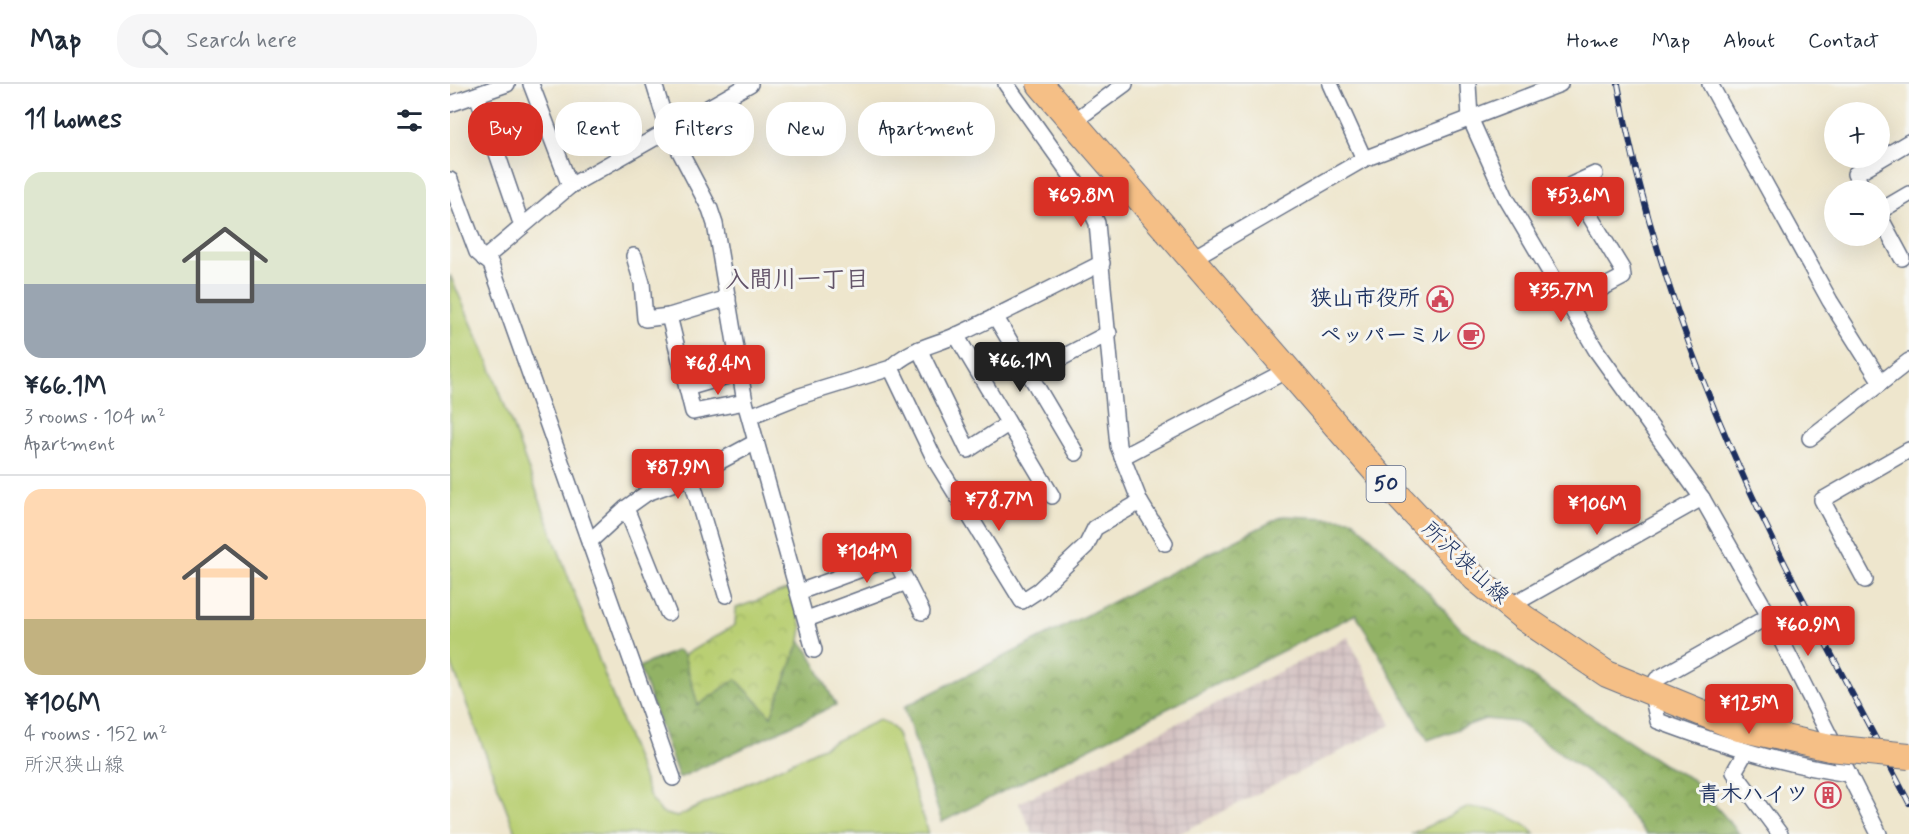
<!DOCTYPE html>
<meta charset="utf-8">
<style>
:root{--surface:#fff;--page:#f6f6f7;--text:#1f2937;--muted:#747a83;--line:#e0e1e3;--accent:#d93025}
body{margin:0;font-family:Mynerve,"Klee One",sans-serif;background:var(--page);color:var(--text);height:100vh;display:flex;flex-direction:column;font-size:22px;white-space:nowrap}
*{box-sizing:border-box;margin:0}
p{font-size:20px;color:var(--muted)}
.icon{flex:none;width:33px;height:33px;fill:none;stroke:currentColor;stroke-width:2;stroke-linecap:round;stroke-linejoin:round}
.map{position:relative;flex:1;overflow:hidden}
.drawer{display:flex;flex-direction:column;background:var(--surface);width:450px}
.drawer>*{flex:none}
.guide{position:absolute;left:18px;top:18px;width:570px;height:54px;display:flex;gap:12px}
.buttons{position:absolute;left:1374px;top:18px;display:grid;gap:12px}
.buttons a{display:grid;place-items:center;width:66px;height:66px;border-radius:50%;background:var(--surface);box-shadow:0 6px 24px #0002;font-size:30px}
.price{position:absolute;translate:-50% -51px;padding:0 14px;border-radius:6px;background:var(--accent);color:#fff;font-size:20px;line-height:39px;filter:drop-shadow(0 2px 3px #0008)}
.price::after{content:'';position:absolute;left:50%;top:36px;width:18px;height:14px;margin-left:-9px;background:inherit;clip-path:polygon(0 0,100% 0,50% 100%)}
.price.selected{background:#222;color:#fff}
ul{padding:0;list-style:none}
li{display:grid;align-content:center;gap:12px;height:318px;padding:0 24px}
li+li{border-top:2px solid var(--line)}
li span{display:grid;place-items:center;height:186px;border-radius:18px;color:#555}
li>.icon{margin-inline-start:auto}
span .icon{width:108px;height:108px;fill:#fffc;stroke-width:1}
li b{font-size:26px}
h2{display:flex;justify-content:space-between;align-items:center;height:72px;padding:0 24px;font-size:26px}
.chip{padding:0 21px;border-radius:24px;background:var(--surface);box-shadow:0 6px 24px #0002;font-size:21px;line-height:54px}
.chip.selected{background:var(--accent);color:#fff}
header{display:flex;align-items:center;gap:36px;box-sizing:border-box;height:84px;padding:0 30px;background:var(--surface);border-bottom:2px solid var(--line)}
header strong{font-size:28px}
nav{display:flex;gap:33px;margin-inline-start:auto;font-size:21px}
.search{width:420px;height:54px;background:var(--page);display:flex;align-items:center;gap:15px;box-sizing:border-box;padding:0 21px;border-radius:24px;color:var(--muted);font-size:22px}
main{display:flex;flex:1;min-height:0}
.map>svg:first-child{display:block}
.industrial{fill:url(#industrial-grid)}
.grass{fill:#b9cf73;stroke:#6a7f68;stroke-width:1.5}
.forest{fill:url(#forest-crowns);stroke:#567062;stroke-width:1.5}
.park{fill:url(#park-crowns);stroke:#6a7f68;stroke-width:1.5}
.lines{fill:none;stroke-linecap:round;stroke-linejoin:round}
.minor-casing{stroke:#656f85;stroke-width:18}
.primary-casing{stroke:#656f85;stroke-width:28}
.minor{stroke:#fff;stroke-width:15}
.primary{stroke:#f5bf86;stroke-width:26}
.rail-casing{stroke:#1b2f5e;stroke-width:6}
.rail{stroke:#f6f6f2;stroke-width:4;stroke-dasharray:11;stroke-linecap:butt}
.primary-bridge-casing{stroke:#656f85;stroke-width:28;stroke-linecap:butt}
.primary-bridge{stroke:#f5bf86;stroke-width:26}
.labels{text-anchor:middle;dominant-baseline:central;stroke-width:6;stroke-linejoin:round;paint-order:stroke}
.shield{fill:#f6f6f2;stroke:#5d6b8a;stroke-width:1.5}
.shield-label{font-size:21px;font-weight:bold;fill:#1b2f5e}
.poi-label{font-size:22px;font-weight:bold;fill:#1b2f5e;stroke:#f6f6f2;text-anchor:end}
.street-label{font-size:22px;fill:#1b2f5e;stroke:#f6f6f2}
.neighbourhood-label{font-size:24px;font-weight:bold;fill:#635469;stroke:#f6f6f2}
</style>
<header>
<strong>Map</strong>
<div class="search"><svg class="icon" aria-label="search" viewBox="0 0 24 24"><circle cx="10" cy="10" r="6"/><path d="M15 15l6 6"/></svg>Search here</div>
<nav><a>Home</a><a>Map</a><a>About</a><a>Contact</a></nav>
</header>
<main>
<section class="drawer">
<h2>11 homes<svg class="icon" aria-label="filters" viewBox="0 0 24 24"><path d="M4 7h16M4 17h16"/><circle cx="9" cy="7" r="2"/><circle cx="15" cy="17" r="2"/></svg></h2>
<ul>
<li><span style="background:linear-gradient(#dfe7d0 60%,#9aa5b1 0)"><svg class="icon" aria-label="home" viewBox="0 0 24 24"><path d="M3 11l9-7 9 7M6 9v11h12V9"/></svg></span><div><b>¥66.1M</b><p>3 rooms · 104 m²</p><p>Apartment</p></div></li>
<li><span style="background:linear-gradient(#ffd9b3 70%,#c2b280 0)"><svg class="icon" aria-label="home" viewBox="0 0 24 24"><path d="M3 11l9-7 9 7M6 9v11h12V9"/></svg></span><div><b>¥106M</b><p>4 rooms · 152 m²</p><p>所沢狭山線</p></div></li>
</ul>
</section>
<div class="map">
<svg width="1459" height="750" viewBox="0 0 1459 750">
<defs>
<pattern id="industrial-grid" width="8" height="8" patternUnits="userSpaceOnUse" patternTransform="scale(1.5)"><rect width="8" height="8" fill="#d2bfbf"/><path d="M0 4h8M4 0v8" fill="none" stroke="#b4a4a7"/></pattern>
<pattern id="forest-crowns" width="20" height="18" patternUnits="userSpaceOnUse" patternTransform="scale(1.5)"><rect width="20" height="18" fill="#92b265"/><path d="M2 6a3 3 0 1 1 6 0M12 15a3 3 0 1 1 6 0" fill="none" stroke="#769156"/></pattern>
<pattern id="park-crowns" width="20" height="18" patternUnits="userSpaceOnUse" patternTransform="scale(1.5)"><rect width="20" height="18" fill="#b9cf73"/><path d="M2 6a3 3 0 1 1 6 0M12 15a3 3 0 1 1 6 0" fill="none" stroke="#9eb266"/></pattern>
</defs>
<rect width="100%" height="100%" fill="#f6f6f2"/>
<filter id="ink" filterUnits="userSpaceOnUse"><feTurbulence type="fractalNoise" baseFrequency=".0167" numOctaves="2"/><feDisplacementMap in="SourceGraphic" scale="12" xChannelSelector="R" yChannelSelector="G"/><feConvolveMatrix kernelMatrix="1 2 1 2 8 2 1 2 1" color-interpolation-filters="sRGB"/></filter>
<filter id="wash" filterUnits="userSpaceOnUse"><feTurbulence type="fractalNoise" baseFrequency=".008" numOctaves="4" result="noise"/><feDisplacementMap in="SourceGraphic" scale="24" xChannelSelector="R" yChannelSelector="G"/><feGaussianBlur stdDeviation="1.35" result="paint"/><feColorMatrix in="noise" values="0 0 0 0 0 0 0 0 0 0 0 0 0 0 0 0 0 1.4 0 .05"/><feComposite in="paint" operator="in"/></filter>
<g filter="url(#wash)">
<rect width="100%" height="100%" fill="#eee6cd"/>
<path class="industrial" d="M898 553 941 641 729 750H583L569 719Z"/>
<g class="grass">
<path d="M0 191 39 279 200 713 212 729 227 733 429 636 439 640 446 647 478 750H66L0 576Z"/>
<path d="M1019 723C1041 725 1071 733 1085 750H961Z"/>
</g>
<g class="forest">
<path d="M833 432 902 435 975 505 1011 545 1214 681 1242 695 1290 750H1196L1151 698 1067 638 1035 635 978 656 906 530 492 738 454 623Z"/>
<path d="M350 557 359 568 386 621 229 694 189 583 227 566 234 571 248 621 286 595 321 632Z"/>
</g>
<path class="park" d="M342 504 352 544 350 557 321 632 286 595 248 621 234 571 285 541 286 524Z"/>
</g>
<g filter="url(#ink)">
<g class="lines">
<g class="minor-casing">
<g id="minor">
<path d="M81 0 120 102"/>
<path d="M204 0 218 45 260 125 265 140 295 318 364 566"/>
<path d="M556 0 630 104 668 115 689 113"/>
<path d="M880 0 914 75"/>
<path d="M1018 0 1020 34 1056 114 1146 266 1252 414 1319 532 1429 750"/>
<path d="M1260 0 1380 217 1431 298"/>
<path d="M27 11 72 142"/>
<path d="M0 20 57 0"/>
<path d="M623 38 675 0"/>
<path d="M0 96 27 168 41 180 223 694"/>
<path d="M630 104 647 139 668 362 690 418 715 459"/>
<path d="M1414 106 1405 90 1459 58"/>
<path d="M1430 127 1459 110"/>
<path d="M1430 133 1452 174"/>
<path d="M184 172 192 199 195 235 219 232 278 214"/>
<path d="M743 174 914 75 1110 0"/>
<path d="M34 175 120 102 300 0"/>
<path d="M1120 221 1173 193 1172 185 1121 101 1145 90"/>
<path d="M219 232 243 328 295 318"/>
<path d="M545 232 626 369"/>
<path d="M506 251 602 412"/>
<path d="M469 265 518 366 558 340"/>
<path d="M441 284 485 376 572 517 589 506 636 462 645 444 690 418"/>
<path d="M579 291 659 249"/>
<path d="M237 304 291 288"/>
<path d="M300 332 350 312 441 284C458 265 485 261 507 251 556 228 604 203 652 179"/>
<path d="M1360 354 1459 277"/>
<path d="M672 373 826 292 836 284"/>
<path d="M241 393 276 511"/>
<path d="M176 424 218 529"/>
<path d="M139 458 176 424 197 409 241 393 306 358"/>
<path d="M1415 496 1372 416 1459 366"/>
<path d="M349 508 444 473 472 528"/>
<path d="M1060 522 1252 414"/>
<path d="M1319 532 1207 595 1201 606 1208 637C1270 660 1333 681 1399 690"/>
<path d="M357 535 457 498"/>
<path d="M1296 667 1284 688 1330 750"/>
</g>
</g>
<g class="primary-casing">
<path id="primary" d="M590 0 936 399 1026 495 1074 534 1157 590 1289 644 1380 664"/>
</g>
<use href="#minor" class="minor"/>
<use href="#primary" class="primary"/>
<g class="rail-casing">
<path id="rail" d="M1168 0C1195 152 1249 302 1316 441 1361 535 1412 626 1459 719"/>
</g>
<use href="#rail" class="rail"/>
<g class="primary-bridge-casing">
<path id="primary-bridge" d="M1380 664 1459 672"/>
</g>
<use href="#primary-bridge" class="primary-bridge"/>
</g>
</g>
<defs>
<g id="civic-ring" transform="scale(1.35)"><circle r="9.5" fill="#f6f6f2" stroke="#d1495b" stroke-width="1.5"/><path d="M-.6-6.5H3V-4.5H.6V-3L4-1V1h2V6H-6V1h2V-1L-.6-3ZM-1.2 2.5V6h2.4V2.5Z" fill="#d1495b"/></g>
<g id="cafe-ring" transform="scale(1.35)"><circle r="9.5" fill="#f6f6f2" stroke="#d1495b" stroke-width="1.5"/><path d="M-5.5-4.5H6V0H3Q3 3.5 0 3.5H-2.5Q-5.5 3.5-5.5 0ZM3-3.2v2h1.7v-2ZM-6 4.5H4V6H-6Z" fill="#d1495b"/></g>
<g id="building-ring" transform="scale(1.35)"><circle r="9.5" fill="#f6f6f2" stroke="#d1495b" stroke-width="1.5"/><path d="M-4-6H4V6H1V3H-1V6H-4ZM-2.5-4.3h1.7v1.8h-1.7ZM.8-4.3h1.7v1.8H.8ZM-2.5-1h1.7V.8h-1.7ZM.8-1h1.7V.8H.8Z" fill="#d1495b"/></g>
</defs>
<g fill-rule="evenodd">
<use href="#civic-ring" x="990" y="215"/>
<use href="#cafe-ring" x="1021" y="252"/>
<use href="#building-ring" x="1378" y="711"/>
</g>
<g class="labels">
<rect class="shield" x="916.5" y="382" width="39" height="36" rx="4.5"/>
<g class="shield-label">
<text x="936" y="400">50</text>
</g>
<g class="poi-label">
<text x="970" y="215">狭山市役所</text>
<text x="1002" y="252">ペッパーミル</text>
<text x="1358" y="711">青木ハイツ</text>
</g>
<g class="street-label">
<text transform="translate(1015 479) rotate(43)">所沢狭山線</text>
</g>
<g class="neighbourhood-label">
<text x="347" y="196">入間川一丁目</text>
</g>
</g>
</svg>
<div class="buttons">
<a>+</a>
<a>−</a>
</div>
<b class="price" style="left:631px;top:144px">¥69.8M</b>
<b class="price" style="left:1128px;top:144px">¥53.6M</b>
<b class="price" style="left:1111px;top:239px">¥35.7M</b>
<b class="price selected" style="left:570px;top:309px">¥66.1M</b>
<b class="price" style="left:268px;top:312px">¥68.4M</b>
<b class="price" style="left:228px;top:416px">¥87.9M</b>
<b class="price" style="left:549px;top:448px">¥78.7M</b>
<b class="price" style="left:1147px;top:452px">¥106M</b>
<b class="price" style="left:417px;top:500px">¥104M</b>
<b class="price" style="left:1358px;top:573px">¥60.9M</b>
<b class="price" style="left:1299px;top:651px">¥125M</b>
<div class="guide">
<a class="chip selected">Buy</a>
<a class="chip">Rent</a>
<a class="chip">Filters</a>
<a class="chip">New</a>
<a class="chip">Apartment</a>
</div>
</div>
</main>
